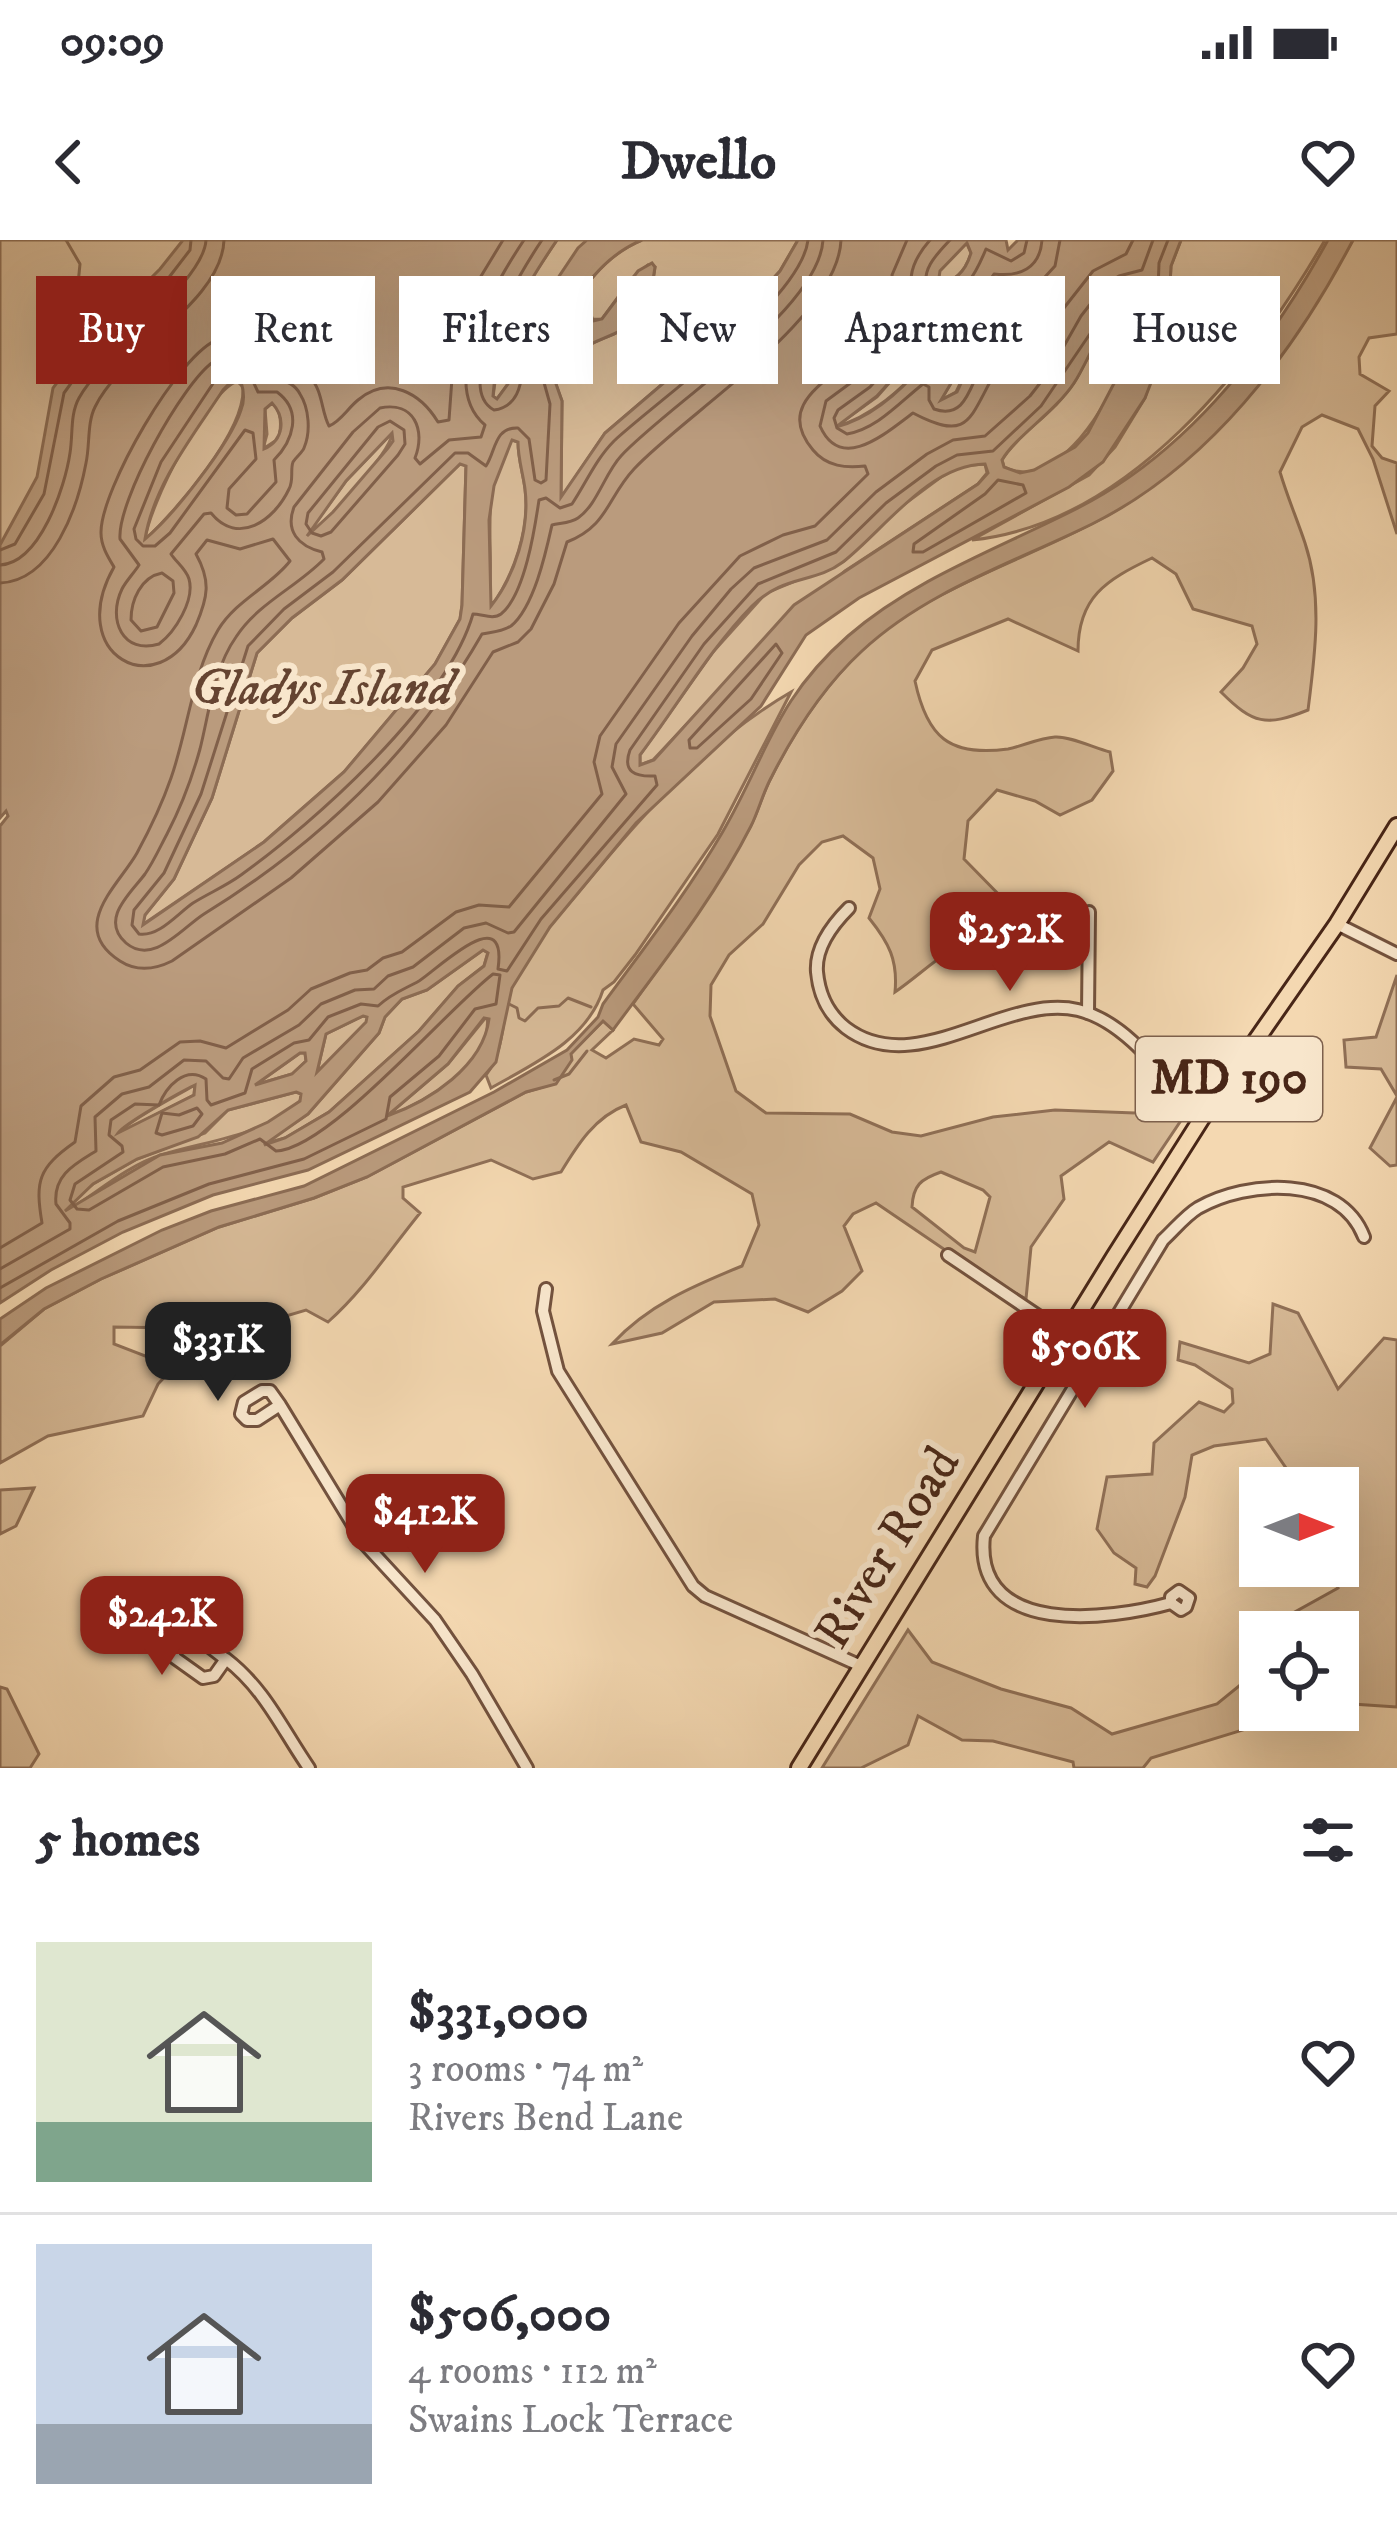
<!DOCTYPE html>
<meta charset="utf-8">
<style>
:root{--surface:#fff;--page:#f7f7f7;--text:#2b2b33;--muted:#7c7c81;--line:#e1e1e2;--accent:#8f2418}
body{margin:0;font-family:"IM FELL DW Pica",serif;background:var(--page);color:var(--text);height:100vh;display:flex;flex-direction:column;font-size:45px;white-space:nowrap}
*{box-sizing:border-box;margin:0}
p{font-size:39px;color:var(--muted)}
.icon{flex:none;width:66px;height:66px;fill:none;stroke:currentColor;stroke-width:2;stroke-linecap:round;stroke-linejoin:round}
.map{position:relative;height:1528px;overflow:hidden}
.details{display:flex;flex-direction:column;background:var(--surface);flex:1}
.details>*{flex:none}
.hud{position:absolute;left:36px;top:36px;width:1326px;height:108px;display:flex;gap:24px}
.needle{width:78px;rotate:90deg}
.fabs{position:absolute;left:1239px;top:1227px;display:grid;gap:24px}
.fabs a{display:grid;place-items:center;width:120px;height:120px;border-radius:0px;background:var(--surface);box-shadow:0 12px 48px #0002;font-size:60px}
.price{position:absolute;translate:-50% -102px;padding:0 27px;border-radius:24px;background:var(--accent);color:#fff;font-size:39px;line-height:78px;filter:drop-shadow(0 3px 6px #0008)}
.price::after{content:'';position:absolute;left:50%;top:72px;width:36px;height:27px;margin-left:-18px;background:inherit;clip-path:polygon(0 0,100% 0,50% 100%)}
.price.active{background:#222;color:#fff}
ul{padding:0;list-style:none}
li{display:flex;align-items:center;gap:36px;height:300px;padding:0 36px}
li+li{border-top:3px solid var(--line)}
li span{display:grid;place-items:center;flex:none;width:336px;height:240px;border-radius:0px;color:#555}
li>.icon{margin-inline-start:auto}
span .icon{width:144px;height:144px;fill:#fffc;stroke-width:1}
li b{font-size:51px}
h2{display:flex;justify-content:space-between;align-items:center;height:144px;padding:0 36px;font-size:51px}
.pill{padding:0 42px;border-radius:0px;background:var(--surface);box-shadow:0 12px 48px #0002;font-size:42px;line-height:108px}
.pill.active{background:var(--accent);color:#fff}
.status{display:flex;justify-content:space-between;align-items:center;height:84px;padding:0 60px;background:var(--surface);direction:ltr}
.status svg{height:33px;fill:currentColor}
header{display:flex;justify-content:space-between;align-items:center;height:156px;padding:0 36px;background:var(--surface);font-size:54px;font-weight:700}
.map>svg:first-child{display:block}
.green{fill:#d7ba97;stroke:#907057;stroke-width:3;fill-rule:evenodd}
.water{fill:#ba9b7d;stroke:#8c6c54;stroke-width:3;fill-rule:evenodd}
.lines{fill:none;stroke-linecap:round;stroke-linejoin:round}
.shore{stroke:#81604a;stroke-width:3}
.stream{stroke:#8c6c54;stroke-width:3}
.minor-casing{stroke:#73523e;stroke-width:16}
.major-casing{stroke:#482617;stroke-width:20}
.minor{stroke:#f8e6cc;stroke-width:10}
.major{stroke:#f4d8b1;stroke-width:14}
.labels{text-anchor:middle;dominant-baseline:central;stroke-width:12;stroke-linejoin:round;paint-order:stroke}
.shield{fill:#f8e6cc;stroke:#7d604d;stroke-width:3}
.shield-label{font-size:48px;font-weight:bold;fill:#482617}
.park-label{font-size:51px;font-style:italic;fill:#654431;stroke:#f8e6cc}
.street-label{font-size:51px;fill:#482617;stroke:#f8e6cc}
</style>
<div class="status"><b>09:09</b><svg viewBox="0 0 49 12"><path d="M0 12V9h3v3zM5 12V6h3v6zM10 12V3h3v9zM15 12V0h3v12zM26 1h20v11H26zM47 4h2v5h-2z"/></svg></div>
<header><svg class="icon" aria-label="back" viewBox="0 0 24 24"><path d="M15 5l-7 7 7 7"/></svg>Dwello<svg class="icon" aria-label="heart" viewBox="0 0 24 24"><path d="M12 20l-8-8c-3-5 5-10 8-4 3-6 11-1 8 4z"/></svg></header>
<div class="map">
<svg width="1397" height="1528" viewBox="0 0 1397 1528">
<rect width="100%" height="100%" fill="#f4d8b1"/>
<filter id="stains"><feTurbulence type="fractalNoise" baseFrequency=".00167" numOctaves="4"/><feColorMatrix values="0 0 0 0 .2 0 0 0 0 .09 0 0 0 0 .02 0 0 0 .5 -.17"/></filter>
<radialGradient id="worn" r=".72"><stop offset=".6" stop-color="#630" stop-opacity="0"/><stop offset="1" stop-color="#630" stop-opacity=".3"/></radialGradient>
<g class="green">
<path d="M0 0H204L45 207 30 266 0 312Z"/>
<path d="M557 0H587L540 63 508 144 497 159 493 157C501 85 517 59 557 0Z"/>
<path d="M642 0H798L780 31 727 89 605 193 561 258 562 161 555 142C585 76 643 121 655 27L648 25 632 38 602 79 570 80 558 89C579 53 602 16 642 0Z"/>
<path d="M1181 0H1325C1252 126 1128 284 972 300L1089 235 1115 207 1145 158 1168 82 1171 26Z"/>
<path d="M1353 0H1397V94L1369 98 1359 117 1360 134 1389 151 1375 166 1372 206 1382 218 1397 223V294L1373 219 1358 189 1322 175 1302 187 1280 232C1287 256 1297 279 1305 303 1323 357 1315 415 1308 470 1266 487 1253 484 1221 452L1243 428 1257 404 1252 386 1193 369 1176 334 1152 318C1106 340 1078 357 1078 411L1008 379 932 410 915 441C927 497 949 517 1008 509 1023 506 1039 498 1055 497 1070 496 1094 508 1110 512L1113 531 1092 560 1060 575 1035 561 997 550 968 581 964 619 1010 666C1001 706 976 693 951 710 931 723 914 739 895 752 898 720 889 703 869 678L880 649 873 618 843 596 822 602 799 625 763 684 729 715 711 745 710 776 736 851 766 873 850 874 892 892 921 896 993 877 1055 870 1135 873 1166 859 1184 876 1153 922 1109 902 1061 936 1064 959 1031 1007 1026 1059 976 1031 876 963 853 974 844 986 862 1031 842 1051 808 1072 775 1059 714 1062 662 1093 612 1104C648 1065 693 1046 742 1026L759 985 752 954 681 912 641 902 626 865C595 877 578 904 561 932L533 939 491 920 403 947V958L420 973C389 1011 364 1050 328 1082L306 1070 276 1079 213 1076 182 1088 114 1087V1104L174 1127 158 1144 143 1176 48 1196 0 1223V1106L44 1069 101 1039 219 987 314 958 367 937 526 852 556 843 570 814 603 781 613 790 592 810 606 818 634 799 659 805 663 799 633 764C673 707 716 650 749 589 758 573 762 555 771 538 793 494 824 447 860 412 926 348 1020 323 1099 280 1214 219 1290 111 1353 0ZM941 932 983 950 990 957 975 1012 964 1008 912 967C913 945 921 939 941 932Z"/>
<path d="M966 2 971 13C966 30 956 42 938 44L939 31Z"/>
<path d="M1136 59 1144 69 1142 93 1134 105 1130 92C1117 113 1125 118 1118 136 1102 174 1054 252 1004 227L1002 220C1016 196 1055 172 1074 143 1090 118 1105 68 1136 59Z"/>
<path d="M1010 68 975 113 956 152 941 160 979 96Z"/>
<path d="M926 107V121C903 149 871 177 835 187L877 157 920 108Z"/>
<path d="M237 141 243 147C246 191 177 269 145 300 149 265 205 155 237 141Z"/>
<path d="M272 163C282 171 282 187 278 199L263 209 267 194 265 169Z"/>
<path d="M392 193C392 212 324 286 306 296L346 241Z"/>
<path d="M512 200 518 202C518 219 523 233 525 249 530 289 514 335 491 367L488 366C497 314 476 245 512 200Z"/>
<path d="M460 224 466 225 462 365 460 379 435 424 344 532 264 602 142 685 145 675 174 639 212 558 257 413 292 378 342 340Z"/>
<path d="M985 224 987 233 978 244 845 331 731 437 653 520 640 525V515L713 412 766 353 844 321 894 272 941 237 961 226Z"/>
<path d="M791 452 718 594 635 715 614 742 603 750C587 800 535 823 491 848L486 835C506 809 501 776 512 747 527 710 557 678 582 648 642 575 708 500 791 452Z"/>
<path d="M483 710 488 712 484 726 458 746 419 791 329 872 285 898 263 904 308 874 379 793 385 777 402 759 427 750Z"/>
<path d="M1397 735V856L1381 829 1346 827 1344 800 1376 797Z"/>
<path d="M363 776H367V782L320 833 317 832 326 794Z"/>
<path d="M487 776C494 826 422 863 383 879L448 824Z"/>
<path d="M300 813H305L306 821 292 834 255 845Z"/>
<path d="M195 845 194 855 118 894C124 883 179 854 195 845Z"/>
<path d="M296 852 302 854 300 861C261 897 209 900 161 915 126 926 96 954 64 973L69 963 93 944 137 919 205 893 228 870Z"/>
<path d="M1397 857V925L1390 926 1370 908Z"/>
<path d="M1273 1064 1298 1073 1338 1149 1384 1098 1397 1100V1467L1338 1463V1392H1260V1411L1248 1398 1338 1348 1331 1326H1338V1248H1300L1266 1199 1214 1206 1192 1215 1185 1257 1155 1336 1147 1347 1135 1344 1136 1328 1114 1313 1097 1289 1107 1237 1152 1234 1154 1203 1199 1162 1224 1172 1233 1163 1232 1149 1195 1125 1178 1120 1180 1102 1249 1123 1270 1114Z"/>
<path d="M34 1248 16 1286 0 1294V1250Z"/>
<path d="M908 1390 932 1422 1001 1449 1071 1468 1112 1494 1217 1464 1260 1429V1470H1308L1151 1518 1143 1528H1074L1073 1522 993 1501 962 1500 918 1476 908 1505 861 1528H822Z"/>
<path d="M0 1447 7 1449 39 1514 30 1528H0Z"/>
</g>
<g class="water">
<path d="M183 0H557C523 50 496 95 493 156L497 159 508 144 517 99 578 8 587 0H642C603 16 580 51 559 87L590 71 593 81 602 79 638 31 652 23 655 27C643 121 585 76 555 141L562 161 561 257 605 193 727 89 780 31 798 0H1006L1008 10 1018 0H1181L1171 26 1168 82 1154 135 1145 158 1103 222 1069 247 859 358 806 395 761 466 636 583 550 687 512 748 496 822 470 852 308 930 213 955 123 992 51 1030 0 1063V586L8 576 6 571 0 578V305L37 237 53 148 86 103 160 29ZM967 3 971 13C966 30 956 42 938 44L940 31ZM1136 59 1144 69 1142 93 1134 105 1128 89 1124 91 1120 132 1088 193 1075 207 1034 230 1020 233 1004 227 1002 220C1016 196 1055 172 1074 143 1091 118 1105 67 1136 59ZM1012 69 975 113 957 152 941 160 979 96ZM926 107V121C903 149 871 178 836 187L877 156 920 108ZM241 142C244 151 245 160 241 170 230 204 173 276 145 299 154 244 193 196 223 150L230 143ZM272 163C286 178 284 200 264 209L265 169ZM392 193 393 201 388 208 333 272 307 296 346 241ZM512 200 518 202C518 219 523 233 525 249 530 288 515 336 491 366L489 280 494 246ZM460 224 466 226 462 365 460 379 435 424 344 532 264 602 143 685 145 675 174 639 212 558 257 413 292 378 342 340ZM985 224 988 233 978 244 794 365 654 520 640 525V515C678 465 709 410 752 366 784 334 814 344 843 322 884 290 928 225 985 224ZM483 710 488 713 484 726 458 746 419 791 329 872 285 898 264 905 308 874 379 793 385 777 402 759 427 750ZM363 776 367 777 366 782 317 832 326 794ZM484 778 489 779C483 826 430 861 387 876L448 824ZM300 813H305L306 821 292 834 255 845ZM195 845 194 855 118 893C124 884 180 852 195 845ZM296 852 301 854 300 861 268 882 222 903 160 915 65 971 93 944 137 919 198 897 228 870Z"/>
<path d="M1328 0H1353C1294 113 1209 226 1092 284 1015 322 926 351 862 411 825 445 795 491 772 536 763 552 759 570 751 586 714 659 661 725 613 790L603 781 571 814 572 820 556 844 526 852 367 937 314 958 219 987 101 1039 44 1069 0 1105V1079L46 1048 162 990 211 971 304 946 494 852 567 810 598 777 603 764C644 708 687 653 722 593 768 514 774 461 848 396 915 338 1000 308 1078 268 1188 212 1269 107 1328 0Z"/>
</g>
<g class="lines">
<g class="shore">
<path d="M503 0 472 51 455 96 449 180 438 182C421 154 389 134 358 160 347 169 341 181 329 186 321 171 323 150 309 136 300 126 288 124 278 116 259 102 245 91 219 99 179 112 100 251 101 293 101 306 108 317 114 327 64 415 158 466 196 385 208 357 211 341 196 314L207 300 240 309 273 299 290 321C271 346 236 360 218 390 192 434 188 490 171 538 162 564 150 589 137 613 119 645 67 687 120 721 137 732 156 729 172 721L291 638 378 562 446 485 493 412 518 402 531 389 554 344 567 302C608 286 607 258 634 229 685 174 838 79 841 0"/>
<path d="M524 0C496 42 435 143 485 185L481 197 449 200 420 224 415 218C426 190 414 161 380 168L353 192 294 267C285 291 298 306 322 312L324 319C297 347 258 363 236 397 214 428 209 473 200 509 192 538 181 567 167 594 160 607 154 621 145 634 131 653 99 679 126 703 153 726 182 688 204 674 318 604 415 511 482 394 492 392 502 392 511 386 534 367 546 312 552 285 560 283 571 283 578 278 597 265 605 233 621 216 668 165 819 70 823 0"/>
<path d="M542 0C523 28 450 146 494 170 525 166 521 130 528 106 531 97 538 88 544 81H550L567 96 568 102 550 123 543 139 550 164 546 240 541 243 535 240 529 199 518 188C494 187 496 211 486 226L468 213H455L333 332 284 369 248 406 201 554 164 633 134 670 132 685 139 694C159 697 177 674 193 663 209 653 226 646 241 635 316 581 447 464 473 374 482 374 493 380 501 374 525 355 535 287 539 260L546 258 560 268 572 264C586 243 596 219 614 201 659 159 801 60 808 0"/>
<path d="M930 0C910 23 900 51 930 70V77L903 87 860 136 826 161 820 186C841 234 887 192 913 173 970 203 969 178 995 133 1006 113 1038 96 1022 69 1014 56 1002 55 989 54L985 47 994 34C1019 37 1040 29 1042 0"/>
<path d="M950 0C937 14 921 29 927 49L937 56C967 54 976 33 986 9L1011 21 1024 13 1027 0"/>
<path d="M1060 0 1055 26 1033 50 1049 87 1093 31 1126 14 1133 0"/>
<path d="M998 69 1009 77 1010 90C1002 101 992 110 985 120 970 141 968 181 934 169L929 160V147L923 144C900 162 877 189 847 194L837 188 834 178 838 170 870 147 914 98H933L939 106 940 120 947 123C962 103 971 77 998 69Z"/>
<path d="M241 114C256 119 258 128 269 136 281 143 292 139 300 154 309 168 311 192 304 208 302 213 296 217 293 222 290 230 294 240 289 249 274 281 238 306 211 273L204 274 171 314C176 322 186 329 189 339 195 360 175 392 159 404 123 415 107 380 122 349 126 341 134 333 139 325L120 299C117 261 182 144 213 122 222 116 231 115 241 114Z"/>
<path d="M236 129 250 135 258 152H277C303 171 293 201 274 220L276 242 247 274 236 275 227 268 229 249 256 219 253 193 245 190 170 293 155 306H143L136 299 134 289 161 222 214 142 224 132Z"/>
<path d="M390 181 404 190 405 204 398 215 331 292 321 296 312 293 306 284 308 273 378 187Z"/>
<path d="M998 240 1023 245 1026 253 923 312H913L914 304 985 254Z"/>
<path d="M0 310 15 304 44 254 64 153 95 110 170 36 190 10 191 0"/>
<path d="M0 325C40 323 65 247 70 213 73 195 70 174 79 158 104 113 204 42 206 0"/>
<path d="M162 333 173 341 174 353 157 387 141 391 131 380C131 360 141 337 162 333Z"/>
<path d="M0 343C53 341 78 266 86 223 90 205 87 183 95 167 122 111 222 62 224 0"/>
<path d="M776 404 782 413 751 459 697 508H690L689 500Z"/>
<path d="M197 868 202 874 193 886 162 895 156 893 162 873 179 875Z"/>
<path d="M0 1008 42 983C35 941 38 928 75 902L81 866 114 837 140 830 180 802 200 801 226 808 288 770 311 749 350 733 367 730 383 718 402 712 456 672 479 665 509 667 602 554 594 522 600 496 679 383 740 316 783 295 815 286 868 234 865 226C846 228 827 227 813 210 776 166 825 143 851 119 868 104 880 84 897 69L892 35 907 0"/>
<path d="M0 1029 70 989V983L56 964C53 935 75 924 96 911L95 877 122 854 149 847 184 820 206 821 223 838 229 839 243 818 299 785 321 764 355 750 374 749 388 736 413 727 464 688 486 683 508 693 514 692 626 554 612 527 616 504 692 396 731 349 754 328 827 300 876 252 927 214 953 200 985 196 1030 156 1051 129 1081 76 1106 44 1119 36 1142 30 1153 0"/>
<path d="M0 1048 118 981 209 944 304 919 386 879 390 857 439 816 475 769 496 764 500 735 493 734C446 770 329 909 276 911L260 899 225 914 163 927 89 970 77 969 70 960 75 944 123 912 122 906 109 895 111 880 135 864 159 865C166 847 185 825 206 839L207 860 211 865 245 853 252 829 294 803 309 800 328 777 361 764 378 766C392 753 403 750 419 741 438 729 508 659 498 729L507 731 541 679 657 545 655 536C635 537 622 532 630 510L704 404 758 344 836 312 886 263 936 226 957 215 993 211 1041 166 1117 54 1135 47 1152 53 1158 51 1159 23 1168 0"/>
</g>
<g class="stream">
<path d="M66 0 80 24 73 94"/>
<path d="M74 101 75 117"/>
<path d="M509 764 517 768 519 778 525 781 538 768 559 766 568 758 591 767"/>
<path d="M554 840 569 834 587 811"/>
</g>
<g class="minor-casing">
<g id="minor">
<path d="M849 668C832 685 815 707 817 732 819 754 828 774 846 788 916 841 1004 753 1078 770 1129 782 1168 842 1202 878"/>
<path d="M1337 684 1397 714"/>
<path d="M1088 773 1089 672"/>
<path d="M948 1015 1093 1113"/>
<path d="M546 1049 543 1071 558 1131 693 1346 705 1356 861 1426"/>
<path d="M280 1165 257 1180H247L241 1174 244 1162 262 1151H270L280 1165 364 1303 435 1380 472 1434 527 1528"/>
<path d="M1171 1363 1181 1370 1186 1367 1189 1358 1179 1351 1171 1357V1363C1110 1380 973 1398 984 1296L1163 1000C1174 990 1185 976 1198 968 1247 940 1340 934 1364 997"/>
<path d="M226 1419 214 1436 203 1438 175 1418 170 1403 176 1393 188 1390 224 1418 226 1419C265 1449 282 1489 309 1528"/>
</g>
</g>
<g class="major-casing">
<path id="major" d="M799 1528 1114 1017 1202 878 1337 684 1397 586"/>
</g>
<use href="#minor" class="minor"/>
<use href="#major" class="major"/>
</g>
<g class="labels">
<rect class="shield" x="1136" y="797" width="186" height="84" rx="9"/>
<g class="shield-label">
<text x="1229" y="839">MD 190</text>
</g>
<g class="park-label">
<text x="322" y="449">Gladys Island</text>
</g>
<g class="street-label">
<text transform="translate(888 1308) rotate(-58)">River Road</text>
</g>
</g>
<rect width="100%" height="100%" filter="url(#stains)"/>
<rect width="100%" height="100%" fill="url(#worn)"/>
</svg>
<div class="fabs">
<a><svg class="needle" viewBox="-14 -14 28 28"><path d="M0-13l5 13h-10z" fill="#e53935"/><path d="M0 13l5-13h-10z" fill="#7c7c81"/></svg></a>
<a><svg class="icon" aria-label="locate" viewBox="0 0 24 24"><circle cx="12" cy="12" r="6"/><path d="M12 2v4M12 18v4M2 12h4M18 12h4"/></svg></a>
</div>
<b class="price" style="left:1010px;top:754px">$252K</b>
<b class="price active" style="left:218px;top:1164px">$331K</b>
<b class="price" style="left:1085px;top:1171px">$506K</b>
<b class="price" style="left:425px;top:1336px">$412K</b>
<b class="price" style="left:162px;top:1438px">$242K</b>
<div class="hud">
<a class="pill active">Buy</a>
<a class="pill">Rent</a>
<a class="pill">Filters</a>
<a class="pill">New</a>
<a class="pill">Apartment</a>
<a class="pill">House</a>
</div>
</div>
<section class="details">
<h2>5 homes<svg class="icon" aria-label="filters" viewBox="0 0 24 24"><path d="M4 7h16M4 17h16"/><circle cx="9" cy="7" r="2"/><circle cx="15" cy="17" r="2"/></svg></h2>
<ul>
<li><span style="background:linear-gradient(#dfe7d0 75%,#7fa58c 0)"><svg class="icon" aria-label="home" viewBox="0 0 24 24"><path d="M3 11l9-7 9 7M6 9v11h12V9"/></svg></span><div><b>$331,000</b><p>3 rooms · 74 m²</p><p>Rivers Bend Lane</p></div><svg class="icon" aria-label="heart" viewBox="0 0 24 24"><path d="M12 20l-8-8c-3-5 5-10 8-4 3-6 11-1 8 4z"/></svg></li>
<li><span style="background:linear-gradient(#c9d6e8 75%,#9aa5b1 0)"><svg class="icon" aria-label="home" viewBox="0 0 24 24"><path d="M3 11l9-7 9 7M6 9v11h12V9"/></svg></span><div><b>$506,000</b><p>4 rooms · 112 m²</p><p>Swains Lock Terrace</p></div><svg class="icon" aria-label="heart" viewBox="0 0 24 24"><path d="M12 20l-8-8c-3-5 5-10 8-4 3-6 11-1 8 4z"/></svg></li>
</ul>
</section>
